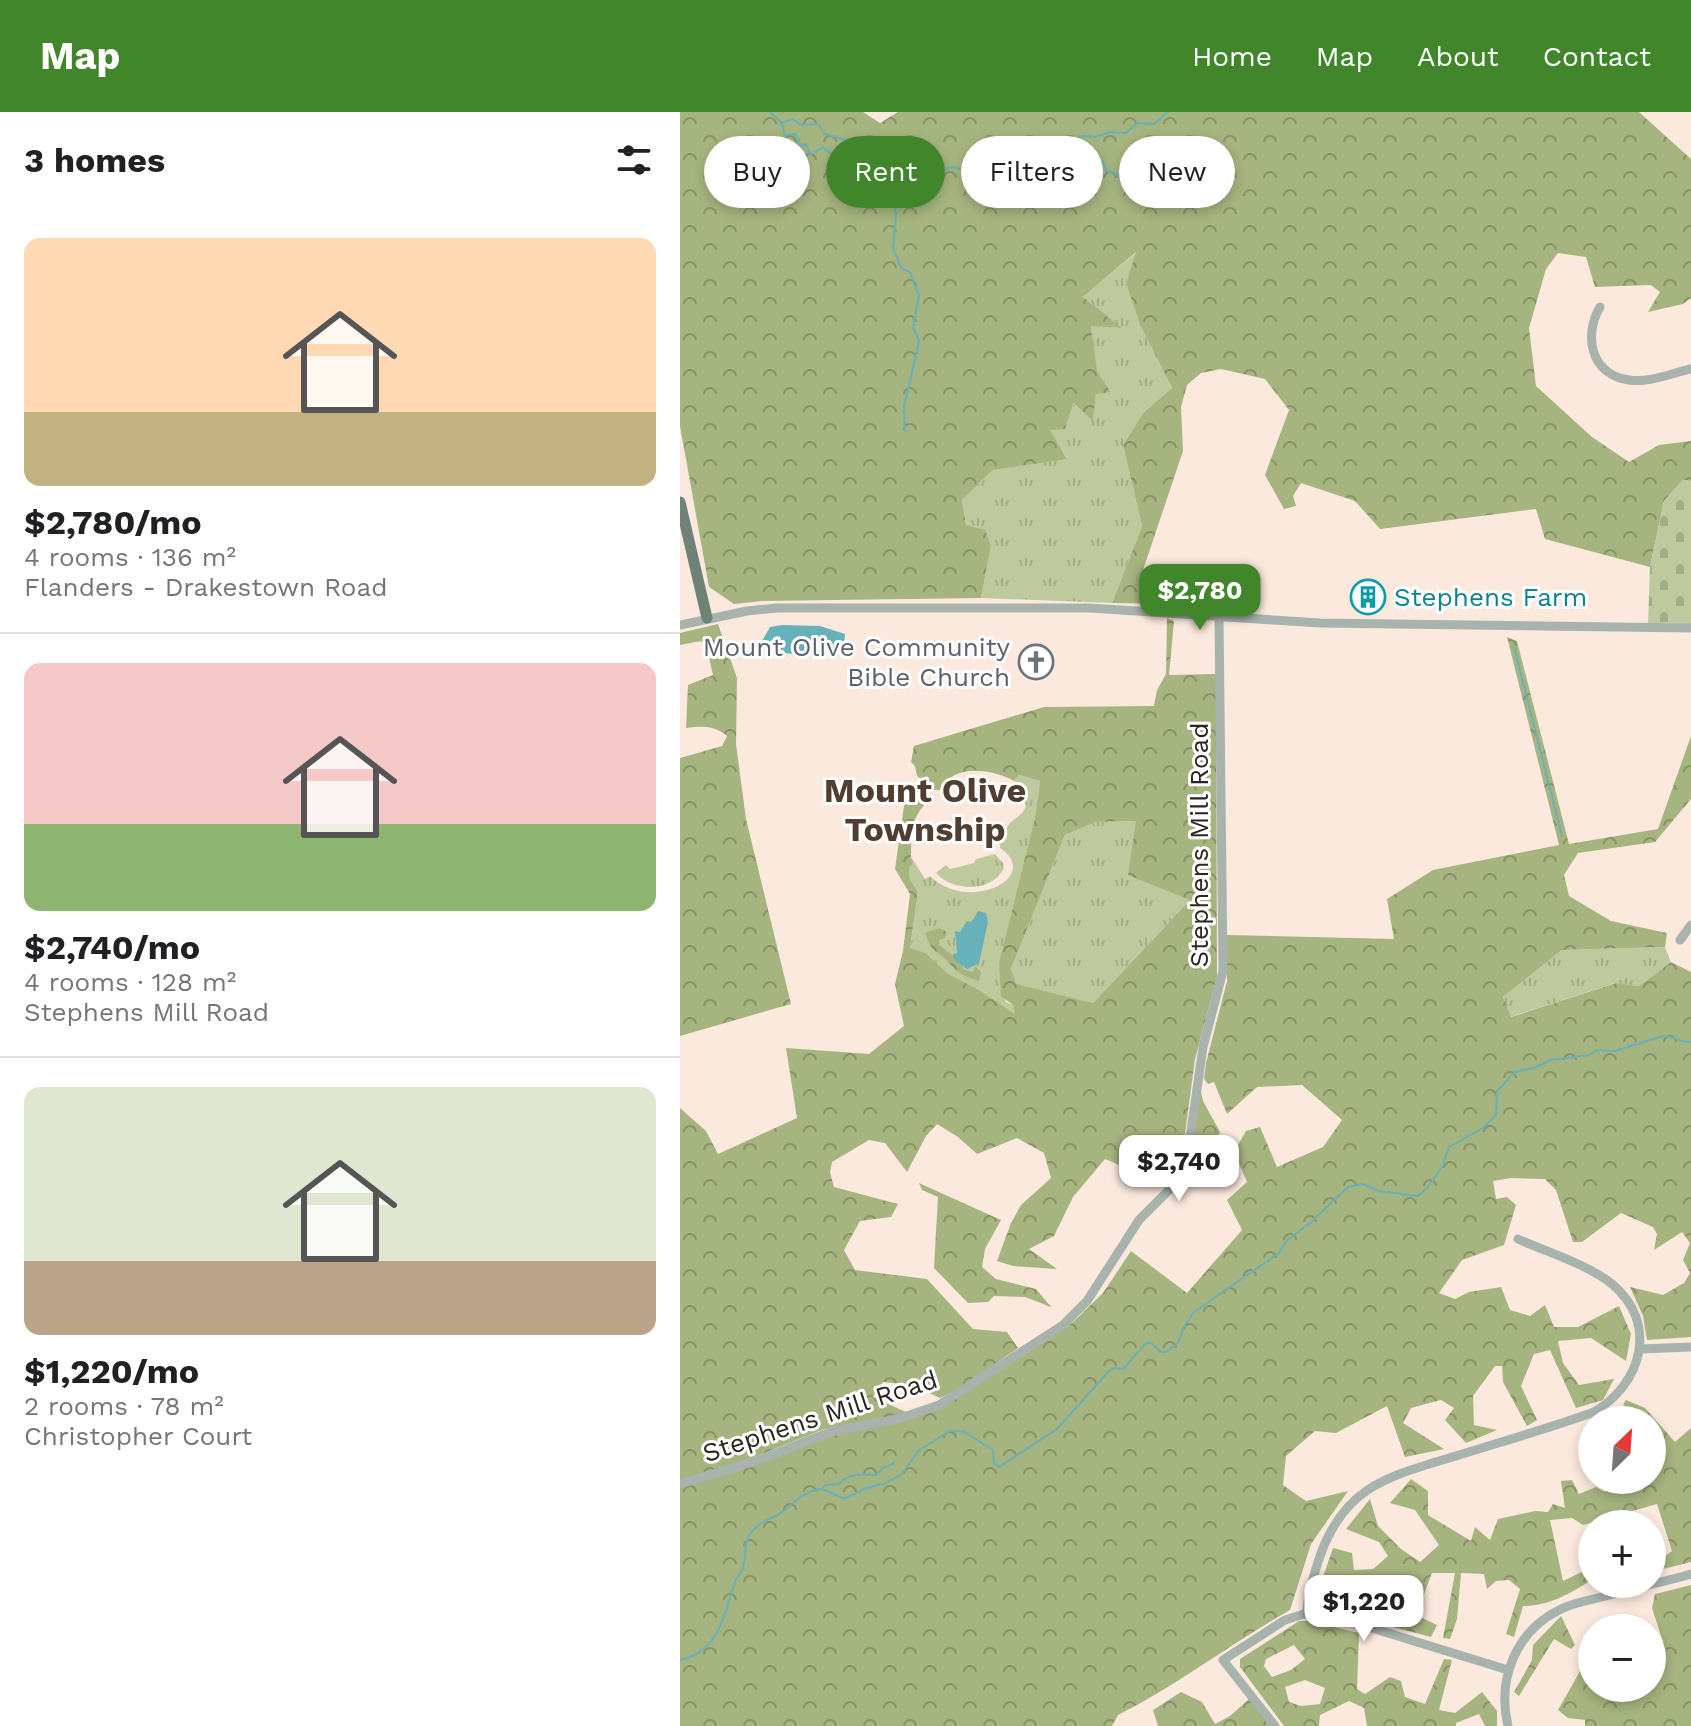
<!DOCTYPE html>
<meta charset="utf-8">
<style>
:root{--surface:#fff;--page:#f6f6f6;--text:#202124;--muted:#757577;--line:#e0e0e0;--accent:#41862b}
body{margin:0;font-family:"Work Sans",sans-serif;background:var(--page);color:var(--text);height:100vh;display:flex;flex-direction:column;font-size:30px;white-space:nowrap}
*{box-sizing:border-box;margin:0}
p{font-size:26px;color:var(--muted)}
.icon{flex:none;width:44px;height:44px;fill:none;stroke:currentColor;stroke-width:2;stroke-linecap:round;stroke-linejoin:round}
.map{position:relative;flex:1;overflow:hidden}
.drawer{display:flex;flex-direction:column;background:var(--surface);width:680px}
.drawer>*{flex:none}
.guide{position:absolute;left:24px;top:24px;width:760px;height:72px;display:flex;gap:16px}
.needle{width:52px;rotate:25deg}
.buttons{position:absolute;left:898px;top:1294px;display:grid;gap:16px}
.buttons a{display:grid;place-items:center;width:88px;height:88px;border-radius:50%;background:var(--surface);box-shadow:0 4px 12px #0003;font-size:40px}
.price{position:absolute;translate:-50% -68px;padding:0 18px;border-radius:16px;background:#fff;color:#222;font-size:26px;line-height:52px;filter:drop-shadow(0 2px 4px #0008)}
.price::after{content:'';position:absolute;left:50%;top:48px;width:24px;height:18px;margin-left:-12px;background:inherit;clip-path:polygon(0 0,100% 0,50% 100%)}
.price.current{background:var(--accent);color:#fff}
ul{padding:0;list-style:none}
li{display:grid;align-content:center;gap:16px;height:424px;padding:0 24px}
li+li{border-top:2px solid var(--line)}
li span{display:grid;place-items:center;height:248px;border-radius:16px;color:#555}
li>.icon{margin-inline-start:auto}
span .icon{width:144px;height:144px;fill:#fffc;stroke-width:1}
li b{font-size:34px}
h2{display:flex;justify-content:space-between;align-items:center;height:96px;padding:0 24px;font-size:34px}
.chip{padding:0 28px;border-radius:36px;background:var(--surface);box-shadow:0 4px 12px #0003;font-size:28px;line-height:72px}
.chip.current{background:var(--accent);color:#fff}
header{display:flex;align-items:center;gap:48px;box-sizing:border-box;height:112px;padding:0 40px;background:var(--accent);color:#fff}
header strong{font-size:38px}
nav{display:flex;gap:44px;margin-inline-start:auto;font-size:28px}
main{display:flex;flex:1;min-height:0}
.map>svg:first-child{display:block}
.grass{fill:url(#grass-tufts)}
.forest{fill:url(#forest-crowns);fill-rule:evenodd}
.cemetery{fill:url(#cemetery-stones)}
.water{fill:#67b2ba}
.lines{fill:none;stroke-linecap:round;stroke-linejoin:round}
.stream{stroke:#67b2ba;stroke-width:2}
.minor{stroke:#a8b3ad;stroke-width:9}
.major{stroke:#6e8278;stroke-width:11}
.labels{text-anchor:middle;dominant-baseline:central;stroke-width:6;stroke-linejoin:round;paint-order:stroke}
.culture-label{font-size:26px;fill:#0d838f;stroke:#fff;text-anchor:start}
.worship-label{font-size:26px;fill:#5b616d;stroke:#fff;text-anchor:end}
.street-label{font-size:26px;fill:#2d241f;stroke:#fff}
.district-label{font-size:34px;font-weight:bold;fill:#513e32;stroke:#fff}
</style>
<header>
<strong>Map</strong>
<nav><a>Home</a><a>Map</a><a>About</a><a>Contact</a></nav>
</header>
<main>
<section class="drawer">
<h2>3 homes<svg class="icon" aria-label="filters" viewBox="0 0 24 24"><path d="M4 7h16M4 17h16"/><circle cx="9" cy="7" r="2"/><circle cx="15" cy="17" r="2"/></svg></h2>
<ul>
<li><span style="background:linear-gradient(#ffd9b3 70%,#c2b280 0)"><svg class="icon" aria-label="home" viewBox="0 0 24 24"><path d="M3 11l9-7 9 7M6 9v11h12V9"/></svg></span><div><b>$2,780/mo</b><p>4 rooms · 136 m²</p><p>Flanders - Drakestown Road</p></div></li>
<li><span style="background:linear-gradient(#f6c9c9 65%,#8fb573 0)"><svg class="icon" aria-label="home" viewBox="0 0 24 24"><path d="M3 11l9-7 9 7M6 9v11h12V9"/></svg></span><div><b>$2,740/mo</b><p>4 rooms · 128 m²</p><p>Stephens Mill Road</p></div></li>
<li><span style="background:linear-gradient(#dfe7d0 70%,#b9a48a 0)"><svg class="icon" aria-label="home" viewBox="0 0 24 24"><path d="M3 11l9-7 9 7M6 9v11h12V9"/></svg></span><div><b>$1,220/mo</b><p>2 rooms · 78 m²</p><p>Christopher Court</p></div></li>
</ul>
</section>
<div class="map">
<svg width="1011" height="1614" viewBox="0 0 1011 1614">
<defs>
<pattern id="grass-tufts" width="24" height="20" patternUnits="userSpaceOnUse" patternTransform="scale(2)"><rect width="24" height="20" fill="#beca9e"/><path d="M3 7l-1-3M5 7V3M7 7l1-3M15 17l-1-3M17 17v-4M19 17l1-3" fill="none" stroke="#a4ad88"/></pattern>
<pattern id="forest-crowns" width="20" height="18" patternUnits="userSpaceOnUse" patternTransform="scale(2)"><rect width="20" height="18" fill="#a6b47f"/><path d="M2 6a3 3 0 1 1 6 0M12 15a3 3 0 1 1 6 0" fill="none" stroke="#889267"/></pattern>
<pattern id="cemetery-stones" width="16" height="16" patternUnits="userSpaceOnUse" patternTransform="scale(2)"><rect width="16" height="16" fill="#beca9e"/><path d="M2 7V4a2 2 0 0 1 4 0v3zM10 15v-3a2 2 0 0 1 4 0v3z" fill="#a4ad88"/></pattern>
</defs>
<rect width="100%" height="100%" fill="#fce9dd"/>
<g class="grass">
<path d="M458 139 446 172 460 213 492 276 463 301 443 333 462 414 432 491 301 486 311 434 286 413 282 388 313 358 387 346 369 318 392 291 413 308 416 281 431 279 416 259 411 213 440 216 403 185Z"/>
<path d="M339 663 360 669 355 705 319 850 326 890 333 893 336 903 301 879 267 861 246 841 230 837 238 780C230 768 224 760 231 745L245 767 250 764C289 802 363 765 320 736L321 715 323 713V717L326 718C330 706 343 706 346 693L340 681 343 677 334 669Z"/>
<path d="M456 709 510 788 413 891 336 873 331 857 385 723 416 710Z"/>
<path d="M315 742 323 751 324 756C312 781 273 780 256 761L266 753 270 757 294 751 296 747Z"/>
<path d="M985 835 991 850 959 874 935 871 830 905 823 885 882 838Z"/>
</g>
<g class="forest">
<path d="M0 0H183L200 11 218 0H959L1011 47V186L1003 192 968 200 980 180 971 173 915 175 906 145 878 141 866 157 849 216 856 274 912 325 949 350 979 333 1011 329V369L1003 368 984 389 970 455 865 427 856 397 700 417 675 389 621 371 613 384 616 394 604 397 585 363 609 298 585 267 541 257 521 261 507 273 501 295 503 339 460 467 492 492 432 491 462 414 443 333 463 301 492 276 460 213 446 172 456 140 403 185 442 216 411 214 417 259 431 280 416 282 413 309 393 291 385 317 370 318 387 347 313 358 282 388 286 413 305 418 311 434 301 486 82 489 54 492 29 475 0 314Z"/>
<path d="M487 506 494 509 489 563 536 562 537 865 515 947 501 1052 489 1074 473 1052 456 1060 425 1047 393 1085 374 1124 349 1137 377 1157 333 1154 317 1149 331 1111 341 1093 371 1066 364 1041 337 1026 297 1042 278 1025 257 1012 246 1024 227 1060 205 1031 189 1028 152 1050 150 1060 154 1075 218 1092 211 1105 180 1109 164 1138 175 1158 247 1167 293 1217 327 1220 338 1236 280 1276 260 1286 232 1273 203 1270 193 1285 228 1301 144 1317 77 1344 0 1369V996L26 1019 38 1042 117 1006 106 936 189 942 224 914 215 872 223 839 230 782 215 757 226 680 233 681 244 693C229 712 232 721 231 743 230 764 224 759 238 780L230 836 246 841 267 861 301 879 335 902 333 893 321 884 319 850 355 705 360 669 339 663 334 669C313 657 273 651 260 678H253L237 664 235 654 231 650 234 634 364 595 474 594 477 578 486 562ZM456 709 448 763 510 788 413 891 336 872 331 857 385 723 416 710Z"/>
<path d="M38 512 57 566 56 632 66 707 111 892 0 924V646L42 634 47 624C34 613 22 614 6 616L8 573 33 563 28 541 21 529 0 533V521Z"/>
<path d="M827 525 837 529 889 732 978 717 1011 624V687L975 730 898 741 884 763 889 784 931 809 987 821 985 835 882 838 823 885 831 905 936 871 959 874 991 850 1011 860V1225L967 1228 963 1204 950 1175 983 1183 1004 1171 1010 1161 1003 1148 1010 1131 1002 1120 974 1138 977 1122 973 1115 941 1101 902 1130H893L876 1078 865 1067 831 1066 813 1069 816 1087 827 1085 836 1093 824 1133 782 1148 759 1181 775 1187 789 1180 821 1175 830 1198 850 1204 865 1193 874 1215H898L939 1194 951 1222 946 1249 911 1226 878 1229 883 1251 899 1273 934 1267 923 1288 896 1296 870 1238 854 1242 841 1274 857 1308 847 1314 823 1270 822 1254H815L793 1284 794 1313 817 1318 786 1331 765 1308 774 1296 761 1288 731 1296 723 1311 764 1337 725 1345 707 1294 656 1321 635 1319 606 1344 603 1373 626 1389 668 1379 631 1432 610 1498C551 1531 498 1573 438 1603L432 1614H0V1376L138 1327 236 1305 392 1211 423 1181 451 1139 507 1181 562 1118 547 1088 567 1070 554 1040 566 1019 580 1015 597 1055 643 1035 662 1008 622 973 577 975 547 1002 534 970 528 972 524 967 526 951 547 869 546 823 714 827 707 787 753 758 879 733Z"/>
<path d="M259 816 267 820 265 826 259 828V833L282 850 283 857 293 860 295 854 301 860 299 869C278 862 280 862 265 847 251 834 253 842 245 821Z"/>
<path d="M520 976 523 989 540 1020 534 1036 513 1032Z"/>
<path d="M239 1071 321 1108 305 1137 302 1155 316 1167 356 1177 371 1195 345 1185 314 1184 308 1190 288 1191 254 1156 258 1085 242 1078Z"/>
<path d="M946 1288 965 1296 995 1330 1011 1316V1450L975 1459 976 1451 992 1439 977 1392 903 1413 892 1406 870 1408 883 1469 912 1455V1468C890 1481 870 1494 843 1494L834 1525 826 1522 840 1477 829 1468 816 1469 807 1477 804 1462 781 1461 777 1507 770 1527 763 1526 775 1461H752L736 1503 757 1513 751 1525 642 1496 636 1485 653 1436 672 1441 674 1458 693 1457 708 1444 699 1430 666 1417 690 1387 698 1414 721 1437 740 1450 759 1433 735 1398 710 1391 731 1367 748 1379V1403L791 1429 795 1415 810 1428 818 1407 855 1399 868 1400 873 1392 885 1396 881 1369 892 1368 899 1382 916 1375 925 1380 933 1368H972V1341L979 1337 972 1322V1308H965L962 1303 943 1293Z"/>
<path d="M1011 1473V1614H905V1608L888 1606 878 1598 912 1538V1576H972V1534L983 1530 972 1496 975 1482Z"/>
<path d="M881 1504 895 1533 891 1537 874 1527 839 1584 834 1580 852 1548 853 1533Z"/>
<path d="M619 1509H628L679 1521 677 1577 685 1582 710 1565 721 1569 725 1585 745 1592 764 1547 772 1548 759 1598 775 1601 802 1580 817 1599V1614H805L799 1602 776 1611V1614H687L684 1596 669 1589 640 1603 639 1614H604L560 1555V1547ZM614 1533 625 1547 611 1558 592 1565 584 1554 586 1547ZM625 1568 645 1576 640 1592 621 1594 609 1590 605 1575Z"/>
<path d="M501 1580 522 1590 535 1612 550 1604 569 1587 590 1614H478L473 1598Z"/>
</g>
<path class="cemetery" d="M1003 368 1011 369V512L968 511 970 455 984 389Z"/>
<g class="water">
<path d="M102 513 140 514 165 522 164 534C139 543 112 545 87 537L82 529 90 515Z"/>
<path d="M298 799 306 801 308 810 299 851 287 857 274 847 273 842 277 841 275 819 280 820 287 809 292 810Z"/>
</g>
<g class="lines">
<g class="stream">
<path d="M90 0 102 11 112 7 122 13 138 12 145 22C156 24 160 26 169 30 175 33 182 32 188 35 206 44 212 57 215 76L225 83H232L268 56 274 55 298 65 322 45 353 41 403 24 415 25 430 20 446 21 457 11 474 12 488 0"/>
<path d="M102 12 105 23 115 22 119 27 117 35 126 32 130 43 143 35 152 43 158 42"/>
<path d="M387 33 402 39 411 35 423 50 426 59 434 61 445 70 454 65 472 74"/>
<path d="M215 76 213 86 216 102 213 136 221 156 230 160 239 184 233 215 239 229 224 295 225 319"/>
<path d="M834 535 882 724"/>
<path d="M142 1377 145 1373 159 1372C168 1361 183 1362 196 1363L203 1356 214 1351"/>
<path d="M0 1548C38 1540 44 1505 54 1473 56 1465 63 1459 64 1451 67 1440 63 1432 70 1422 78 1409 94 1407 105 1398 117 1388 125 1379 142 1377L163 1386 168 1385 187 1376 207 1371 222 1362 239 1338 270 1319H283L313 1338 314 1351 319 1355 377 1317 428 1260 434 1256 443 1257 466 1231H471L481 1240H486L498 1231 504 1215 514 1200 599 1141 606 1129 630 1111 668 1075 683 1072 699 1079 738 1084 748 1075 762 1055 769 1035 803 1016 816 1003 817 979 835 960 857 955 870 948 909 943 917 938 935 939 983 924C994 924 1000 931 1011 930"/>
</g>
<g class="minor">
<path d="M920 195C903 224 911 263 949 268 969 271 992 261 1011 257"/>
<path d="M0 513 67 499 97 496H410L640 511 1011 516"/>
<path d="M1000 828 1011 813"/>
<path d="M960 1237 1011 1235"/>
<path d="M0 1372 79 1348 150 1320 218 1307 259 1293 383 1213 407 1189 459 1108 501 1066 507 1047 523 935 543 859 539 506"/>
<path d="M627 1501C628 1482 633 1465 639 1447 664 1372 711 1364 779 1343 824 1329 870 1316 914 1300 962 1272 979 1211 932 1172 909 1153 867 1140 838 1127"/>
<path d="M595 1614 543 1548 605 1508 627 1501 656 1505 828 1558"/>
<path d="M828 1614C817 1568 835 1520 879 1498 893 1490 911 1488 926 1484 954 1476 983 1470 1011 1462"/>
</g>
<path class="major" d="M0 390 27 506"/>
</g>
<defs>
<g id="building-ring" transform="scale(1.8)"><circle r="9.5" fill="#fff" stroke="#0f9aa8" stroke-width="1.5"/><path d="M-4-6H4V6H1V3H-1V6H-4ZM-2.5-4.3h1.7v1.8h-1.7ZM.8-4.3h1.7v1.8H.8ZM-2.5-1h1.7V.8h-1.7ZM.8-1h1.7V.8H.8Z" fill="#0f9aa8"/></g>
<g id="church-ring" transform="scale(1.8)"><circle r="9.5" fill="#fff" stroke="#6b7280" stroke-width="1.5"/><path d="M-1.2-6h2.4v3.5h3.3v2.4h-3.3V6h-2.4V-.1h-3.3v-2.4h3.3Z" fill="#6b7280"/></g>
</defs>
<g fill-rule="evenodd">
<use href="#building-ring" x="688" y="485"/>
<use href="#church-ring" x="356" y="550"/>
</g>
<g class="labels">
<g class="culture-label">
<text x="714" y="485">Stephens Farm</text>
</g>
<g class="worship-label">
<text x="330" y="535">Mount Olive Community<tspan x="330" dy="30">Bible Church</tspan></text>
</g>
<g class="street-label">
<text transform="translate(519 733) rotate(-90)">Stephens Mill Road</text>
<text transform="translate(140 1304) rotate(-18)">Stephens Mill Road</text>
</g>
<g class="district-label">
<text x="245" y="678">Mount Olive<tspan x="245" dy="39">Township</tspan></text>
</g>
</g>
</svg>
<div class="buttons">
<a><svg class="needle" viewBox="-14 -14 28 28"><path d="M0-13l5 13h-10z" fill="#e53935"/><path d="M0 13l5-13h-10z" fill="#757577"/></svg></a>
<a>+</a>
<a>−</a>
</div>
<b class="price current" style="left:520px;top:520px">$2,780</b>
<b class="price" style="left:499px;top:1091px">$2,740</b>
<b class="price" style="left:684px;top:1531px">$1,220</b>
<div class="guide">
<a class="chip">Buy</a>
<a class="chip current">Rent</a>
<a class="chip">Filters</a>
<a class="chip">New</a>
</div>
</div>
</main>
